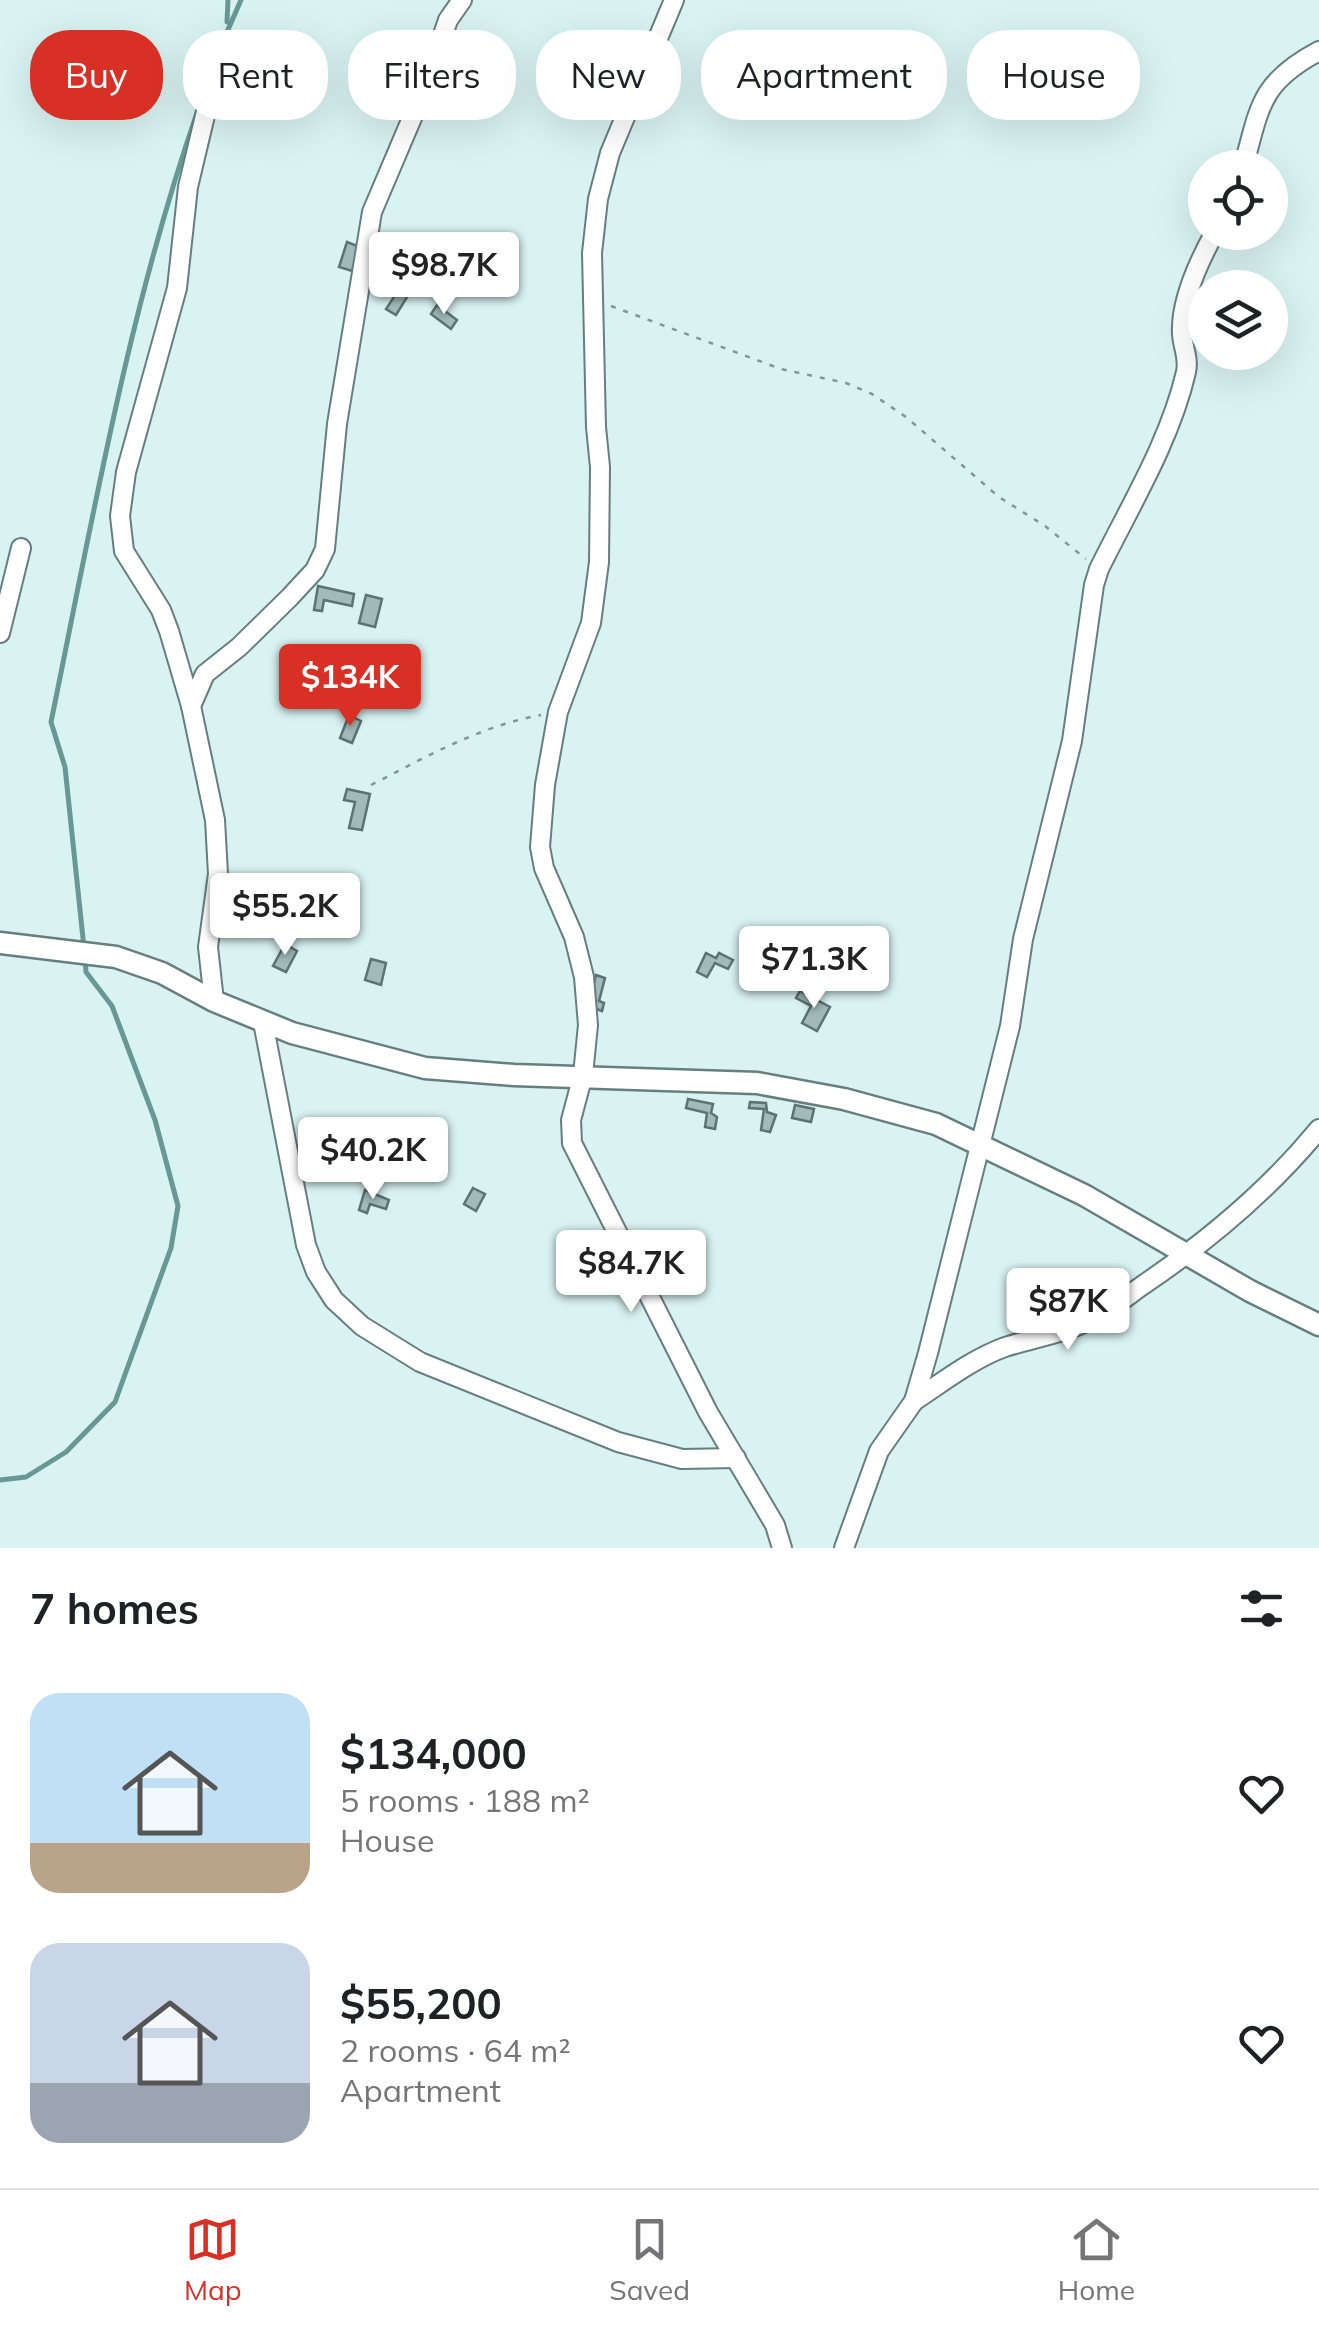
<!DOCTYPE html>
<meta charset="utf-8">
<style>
:root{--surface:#fff;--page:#f6f6f6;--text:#202124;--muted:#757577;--line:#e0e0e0;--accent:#d93025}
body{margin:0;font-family:Mulish,sans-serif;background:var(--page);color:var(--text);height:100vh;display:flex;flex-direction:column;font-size:38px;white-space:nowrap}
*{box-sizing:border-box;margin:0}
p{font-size:32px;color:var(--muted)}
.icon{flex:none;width:55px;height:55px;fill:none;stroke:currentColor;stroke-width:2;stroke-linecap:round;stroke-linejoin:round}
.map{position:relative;height:1548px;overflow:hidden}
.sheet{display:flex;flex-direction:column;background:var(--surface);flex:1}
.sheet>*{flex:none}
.guide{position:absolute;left:30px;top:30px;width:1260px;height:90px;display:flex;gap:20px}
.controls{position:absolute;left:1188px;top:150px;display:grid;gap:20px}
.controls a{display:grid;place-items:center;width:100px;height:100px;border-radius:50%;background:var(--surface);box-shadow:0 10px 40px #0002;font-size:50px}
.price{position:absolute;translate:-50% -85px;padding:0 22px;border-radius:10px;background:#fff;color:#222;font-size:32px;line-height:65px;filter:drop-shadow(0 2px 5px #0008)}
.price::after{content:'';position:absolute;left:50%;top:60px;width:30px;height:22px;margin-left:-15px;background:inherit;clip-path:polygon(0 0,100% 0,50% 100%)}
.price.current{background:var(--accent);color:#fff}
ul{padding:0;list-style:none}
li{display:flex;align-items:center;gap:30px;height:250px;padding:0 30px}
li span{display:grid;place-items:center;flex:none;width:280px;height:200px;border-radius:30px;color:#555}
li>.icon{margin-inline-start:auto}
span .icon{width:120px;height:120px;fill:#fffc;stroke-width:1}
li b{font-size:42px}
h2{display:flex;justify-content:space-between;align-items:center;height:120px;padding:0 30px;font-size:42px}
.pill{padding:0 35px;border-radius:40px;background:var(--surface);box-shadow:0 10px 40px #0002;font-size:35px;line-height:90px}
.pill.current{background:var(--accent);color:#fff}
.tab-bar{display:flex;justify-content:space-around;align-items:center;height:140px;border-top:2px solid var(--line);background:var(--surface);font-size:28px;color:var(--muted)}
.tab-bar a{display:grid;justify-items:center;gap:5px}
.tab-bar .current{color:var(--accent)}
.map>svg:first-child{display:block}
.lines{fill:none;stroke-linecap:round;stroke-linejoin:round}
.stream{stroke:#679896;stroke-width:5}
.building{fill:#a1bbba;stroke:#5b7372;stroke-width:2.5}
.minor-casing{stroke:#667f7e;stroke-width:22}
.tertiary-casing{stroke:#667f7e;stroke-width:25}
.path{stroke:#839594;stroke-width:2.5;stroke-dasharray:5 8;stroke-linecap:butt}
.minor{stroke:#fff;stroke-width:18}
.tertiary{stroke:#fff;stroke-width:20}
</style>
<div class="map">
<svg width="1319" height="1548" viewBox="0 0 1319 1548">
<rect width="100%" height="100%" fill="#d8f3f2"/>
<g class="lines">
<g class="stream">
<path d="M227 22 228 0"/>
<path d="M216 57 241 0"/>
<path d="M84 948 65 767 51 722C93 517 129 308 198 110"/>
<path d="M0 1480 26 1477 66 1452 115 1402 171 1248 178 1206 155 1120 112 1006 86 972 85 958"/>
</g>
</g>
<g class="building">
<path d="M347 242 360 247 352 271 339 267Z"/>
<path d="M403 283 412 289 396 315 386 309Z"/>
<path d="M437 305 457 320 451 329 431 314Z"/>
<path d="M318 586 354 594 352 606 324 600 322 611 314 610Z"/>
<path d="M366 595 382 599 375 627 359 623Z"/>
<path d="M349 715 361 721 352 743 340 738Z"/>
<path d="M347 789 370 794 362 830 349 828 355 802 344 800Z"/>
<path d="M285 944 297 951 286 972 273 966Z"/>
<path d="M706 953 716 958 719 953 733 960 728 969 715 963 707 977 697 972Z"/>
<path d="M371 959 386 963 381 985 365 980Z"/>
<path d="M596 975 605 978 599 1001 604 1003 602 1011 588 1006Z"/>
<path d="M800 991 830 1007 817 1031 802 1023 811 1006 796 998Z"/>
<path d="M688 1099 713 1104 711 1113 717 1117 715 1129 705 1127 707 1113 686 1108Z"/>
<path d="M750 1102 766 1103 767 1112 776 1115 770 1132 761 1130 764 1109 749 1108Z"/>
<path d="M795 1105 814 1109 811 1122 792 1118Z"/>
<path d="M473 1188 485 1194 476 1211 464 1204Z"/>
<path d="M365 1190 389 1200 386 1209 370 1204 367 1213 359 1210Z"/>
</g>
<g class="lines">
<g class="minor-casing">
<g id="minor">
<path d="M674 0 610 153 598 199 592 253 596 427 600 467 599 562 591 623 558 712 545 785 540 847 544 868 574 937 584 977 588 1025 583 1075 571 1120 572 1143 708 1412 775 1525 782 1548"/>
<path d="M1243 168C1260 107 1259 83 1319 51"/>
<path d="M0 633 21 548"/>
<path d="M191 706 205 674 239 647 290 597 315 570 325 549 337 424 372 212 426 85 448 20 462 0"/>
<path d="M214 1001 208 947 218 874 215 820 191 706 169 631 161 610 124 551 120 516 126 472 177 288 188 187 208 103 226 55"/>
<path d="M263 1022 306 1245 316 1272 334 1300 362 1326 420 1362 618 1442 682 1459 736 1458"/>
<path d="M914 1401C943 1382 972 1359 1005 1347 1034 1338 1066 1333 1092 1319 1110 1310 1126 1297 1143 1285 1208 1241 1269 1190 1319 1129"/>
<path d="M844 1548 879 1451 914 1401 928 1353 1010 1026 1023 939 1072 741 1094 585 1099 569C1130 506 1170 441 1186 372 1189 358 1183 348 1182 334 1180 301 1199 261 1215 232"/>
</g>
</g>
<g class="tertiary-casing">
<path id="tertiary" d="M0 943 116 957 162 973 214 1001 292 1033 425 1068 514 1075 757 1083 844 1099 936 1124 1084 1195 1250 1291 1319 1325"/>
</g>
<g class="path">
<path d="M611 306 781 369 846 383 872 394 906 417 999 497 1045 526 1086 559"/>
<path d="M371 785C426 757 480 726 541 715"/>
</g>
<use href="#minor" class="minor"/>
<use href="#tertiary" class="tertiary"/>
</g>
</svg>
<div class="controls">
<a><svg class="icon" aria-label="locate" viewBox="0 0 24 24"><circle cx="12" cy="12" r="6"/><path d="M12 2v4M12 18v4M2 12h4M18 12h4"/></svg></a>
<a><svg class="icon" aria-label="layers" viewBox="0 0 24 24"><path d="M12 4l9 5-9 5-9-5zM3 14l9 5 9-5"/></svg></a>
</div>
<b class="price" style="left:444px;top:317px">$98.7K</b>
<b class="price current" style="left:350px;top:729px">$134K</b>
<b class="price" style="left:285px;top:958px">$55.2K</b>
<b class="price" style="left:814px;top:1011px">$71.3K</b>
<b class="price" style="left:373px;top:1202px">$40.2K</b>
<b class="price" style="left:631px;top:1315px">$84.7K</b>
<b class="price" style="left:1068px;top:1353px">$87K</b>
<div class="guide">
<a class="pill current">Buy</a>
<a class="pill">Rent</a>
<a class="pill">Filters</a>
<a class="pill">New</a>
<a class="pill">Apartment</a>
<a class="pill">House</a>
</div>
</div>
<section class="sheet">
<h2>7 homes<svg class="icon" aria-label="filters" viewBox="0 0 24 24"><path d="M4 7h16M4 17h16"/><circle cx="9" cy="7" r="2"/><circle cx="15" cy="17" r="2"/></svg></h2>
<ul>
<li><span style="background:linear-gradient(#bfe0f5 75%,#b9a48a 0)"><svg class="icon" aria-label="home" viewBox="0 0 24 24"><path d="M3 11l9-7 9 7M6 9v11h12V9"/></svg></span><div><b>$134,000</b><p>5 rooms · 188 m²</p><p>House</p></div><svg class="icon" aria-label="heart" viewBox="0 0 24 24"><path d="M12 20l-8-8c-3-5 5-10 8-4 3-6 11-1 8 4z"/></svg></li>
<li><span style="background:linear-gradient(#c9d6e8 70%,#9aa5b1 0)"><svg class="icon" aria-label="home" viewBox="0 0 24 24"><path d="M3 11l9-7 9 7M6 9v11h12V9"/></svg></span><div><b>$55,200</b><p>2 rooms · 64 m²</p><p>Apartment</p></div><svg class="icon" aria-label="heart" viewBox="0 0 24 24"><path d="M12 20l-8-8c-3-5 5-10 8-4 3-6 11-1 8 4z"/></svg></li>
</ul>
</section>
<nav class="tab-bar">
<a class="current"><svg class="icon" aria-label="map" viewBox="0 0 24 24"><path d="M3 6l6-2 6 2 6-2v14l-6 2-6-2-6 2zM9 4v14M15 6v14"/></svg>Map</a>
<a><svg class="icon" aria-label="saved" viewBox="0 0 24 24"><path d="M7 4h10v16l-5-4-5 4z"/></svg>Saved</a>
<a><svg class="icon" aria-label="home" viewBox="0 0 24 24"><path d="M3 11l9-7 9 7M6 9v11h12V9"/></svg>Home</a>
</nav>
